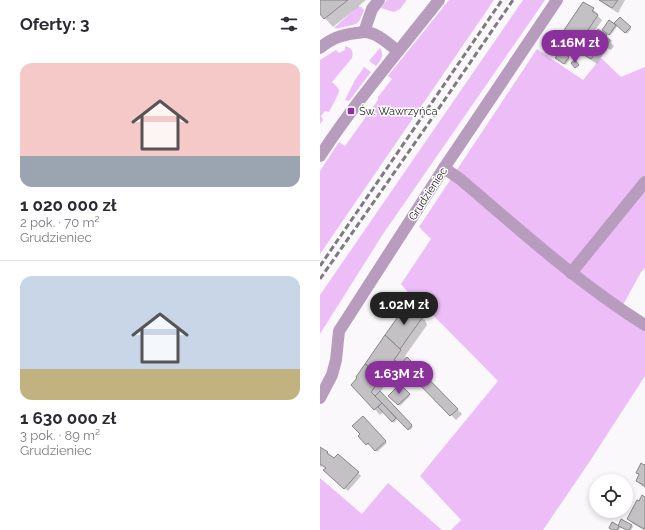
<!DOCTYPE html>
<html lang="pl">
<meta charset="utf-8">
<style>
:root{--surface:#fff;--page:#f2f2f3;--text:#2b2b33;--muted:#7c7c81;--line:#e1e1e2;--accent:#8a319c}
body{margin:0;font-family:Raleway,sans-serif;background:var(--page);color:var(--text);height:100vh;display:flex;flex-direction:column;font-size:15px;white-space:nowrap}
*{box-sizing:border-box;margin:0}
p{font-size:13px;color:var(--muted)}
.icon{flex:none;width:22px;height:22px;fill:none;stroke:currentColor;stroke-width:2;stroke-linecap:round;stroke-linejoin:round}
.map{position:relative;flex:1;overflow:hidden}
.side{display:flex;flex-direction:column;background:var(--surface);width:320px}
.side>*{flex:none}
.fabs{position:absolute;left:269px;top:474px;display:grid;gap:8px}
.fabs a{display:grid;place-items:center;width:44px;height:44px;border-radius:50%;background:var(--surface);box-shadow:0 2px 6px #0003;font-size:20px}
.price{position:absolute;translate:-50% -34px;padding:0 9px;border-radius:14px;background:var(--accent);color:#fff;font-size:13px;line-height:26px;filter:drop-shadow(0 1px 2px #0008)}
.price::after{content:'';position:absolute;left:50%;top:24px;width:12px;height:9px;margin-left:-6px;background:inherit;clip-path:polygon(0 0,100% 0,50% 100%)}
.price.selected{background:#222;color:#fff}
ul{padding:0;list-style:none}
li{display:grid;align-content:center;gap:8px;height:212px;padding:0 20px}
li+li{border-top:1px solid var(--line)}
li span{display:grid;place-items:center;height:124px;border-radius:12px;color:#555}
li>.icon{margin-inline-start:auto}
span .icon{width:72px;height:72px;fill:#fffc;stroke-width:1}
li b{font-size:17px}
h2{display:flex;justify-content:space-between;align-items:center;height:48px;padding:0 20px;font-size:17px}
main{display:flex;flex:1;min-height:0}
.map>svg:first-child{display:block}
.green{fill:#ecbdf6}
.shadow{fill:#0003;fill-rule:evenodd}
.building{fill:#c3c1c4;stroke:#888688}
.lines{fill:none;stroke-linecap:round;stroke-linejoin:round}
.street{stroke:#b89cbd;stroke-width:12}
.rail{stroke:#7d7b7d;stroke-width:3;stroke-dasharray:6 3;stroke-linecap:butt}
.poi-dot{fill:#8a319c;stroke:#fff;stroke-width:1.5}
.labels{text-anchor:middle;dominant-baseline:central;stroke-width:3;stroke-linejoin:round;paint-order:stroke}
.poi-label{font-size:11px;fill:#232223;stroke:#fff;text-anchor:start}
.street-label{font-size:11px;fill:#232223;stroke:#fff}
</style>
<main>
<section class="side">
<h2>Oferty: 3<svg class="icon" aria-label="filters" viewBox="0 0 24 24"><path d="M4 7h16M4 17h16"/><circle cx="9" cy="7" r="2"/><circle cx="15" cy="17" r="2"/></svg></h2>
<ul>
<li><span style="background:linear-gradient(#f6c9c9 75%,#9aa5b1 0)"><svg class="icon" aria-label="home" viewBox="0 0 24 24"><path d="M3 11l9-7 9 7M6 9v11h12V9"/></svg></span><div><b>1 020 000 zł</b><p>2 pok. · 70 m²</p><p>Grudzieniec</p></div></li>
<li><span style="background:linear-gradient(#c9d6e8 75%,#c2b280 0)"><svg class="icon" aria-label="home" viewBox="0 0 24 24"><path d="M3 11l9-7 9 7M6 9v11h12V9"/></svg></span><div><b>1 630 000 zł</b><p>3 pok. · 89 m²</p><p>Grudzieniec</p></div></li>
</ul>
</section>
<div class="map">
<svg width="325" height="530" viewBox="0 0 325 530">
<rect width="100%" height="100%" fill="#fbf8fb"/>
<g class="green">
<path d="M67 0H86V1L80 9 74 12 61 8Z"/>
<path d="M129 0H174L0 254V171L19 142 25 146 58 100V97L72 79 68 76Z"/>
<path d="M203 0H225L63 234 0 334V295Z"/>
<path d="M38 6 41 7 44 10C38 25 39 24 23 27 20 28 17 29 14 28Z"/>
<path d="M25 46 30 48C33 51 33 54 32 58L12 82C14 84 18 87 19 90 19 95 11 107 9 112L5 111 1 116 3 120 0 124V60L16 50 19 53 25 50Z"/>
<path d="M60 48C65 55 61 60 56 66L49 61Z"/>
<path d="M217 49 263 80 281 58 301 77 325 67V268L321 272 303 305 325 319V376L268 464 223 530H131L141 520 100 476 178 381 109 311 110 309 92 297 81 284 111 239 99 227Z"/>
<path d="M44 67 51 72 29 101 25 100 35 80Z"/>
<path d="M0 478 42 514 68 483 122 530H0Z"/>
</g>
<g class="shadow">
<path d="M0 0H46L13 27 0 13Z"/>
<path d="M280 0H305L298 13 284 4Z"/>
<path d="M273 9 278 14 277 15 282 20 273 34 275 36 278 31 287 36 292 41 291 43 294 46 291 50 287 48 277 64 257 51 252 46 255 42 249 38 244 33Z"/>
<path d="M300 18 311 29 307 34 298 25 291 35 285 31 294 24Z"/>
<path d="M241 52 250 59 246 65 238 59Z"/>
<path d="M87 306 98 313 105 320 107 325 85 356 142 414 136 420 103 387 102 388 97 383 96 380 81 365 80 367 82 368 78 373 76 372 69 383 67 381 60 393 93 427 90 430 78 418 74 423 63 412 60 415 32 385 39 378 45 365ZM57 396 65 407 56 398Z"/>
<path d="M80 385 90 396 80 406 70 396Z"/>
<path d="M43 417 67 443 57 452 50 444 48 445 40 436Z"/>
<path d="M0 448 7 452 14 460 38 473 41 476 28 491 8 474 6 468 2 466 1 467 0 466Z"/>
<path d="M325 466V488L322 486 317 481 320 475 317 472Z"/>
<path d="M325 498V530H324L313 524 308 519 320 502Z"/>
<path d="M302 521 312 525 313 527 311 530H307L301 527 299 530H292V524L299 527Z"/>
</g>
<g class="building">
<path d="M0 0H28L4 19 0 14Z"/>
<path d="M279 0H298L292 8Z"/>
<path d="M263 2 274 8 272 11 278 15 268 30 275 34 278 29 287 35 286 38 290 40 286 46 282 44 271 59 251 47 254 41 242 33Z"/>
<path d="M300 17 311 27 305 33 294 23Z"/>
<path d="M289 20 296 25 289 35 282 30Z"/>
<path d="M241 51 249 57 244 64 235 58Z"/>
<path d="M255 60 259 65 255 68 251 63Z"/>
<path d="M87 304 99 312 102 318 80 349 65 335Z"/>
<path d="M65 335 81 350 74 360 76 361 72 367 70 366 62 377 45 364Z"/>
<path d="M87 357 138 409 130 416 98 383 96 384 94 381 95 380 80 365Z"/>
<path d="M45 364 62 377 51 392 62 403 54 410 31 385 37 378 36 377Z"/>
<path d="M80 384 90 394 78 405 68 396Z"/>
<path d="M60 391 92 425 88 430 55 396Z"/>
<path d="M62 403 76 418 72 422 58 407Z"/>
<path d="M43 416 66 441 55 451 48 443 46 445 38 436 40 434 32 426Z"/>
<path d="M0 447 8 452 7 453 14 458 18 454 39 472 24 489 3 470 6 468 0 464Z"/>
<path d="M321 463 324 465 325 464V486L316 481 319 474 316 473Z"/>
<path d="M322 495 325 497V527L324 529 307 519 317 500 319 501Z"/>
<path d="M301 519 312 525 309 530H307L298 526Z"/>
<path d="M292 522 299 526 297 530H292L289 528Z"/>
</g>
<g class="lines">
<g class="street">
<path d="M44 32C57 32 68 44 78 51"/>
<path d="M0 48C14 36 26 34 44 32L52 9 59 0"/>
<path d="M0 156C36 101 79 51 119 0"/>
<path d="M124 168 140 179C200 230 258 283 325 325"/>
<path d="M251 273 325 182"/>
<path d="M0 398 12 375 16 360 19 331 124 168 237 0"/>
</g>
<g class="rail">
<path d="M0 266 182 0"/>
<path d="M0 279 106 127 193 0"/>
</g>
</g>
<rect class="poi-dot" x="27" y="107" width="8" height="8" rx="2"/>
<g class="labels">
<g class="poi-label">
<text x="39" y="111">Św. Wawrzyńca</text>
</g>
<g class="street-label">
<text transform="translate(108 194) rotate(-57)">Grudzieniec</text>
</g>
</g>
</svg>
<div class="fabs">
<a><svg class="icon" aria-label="locate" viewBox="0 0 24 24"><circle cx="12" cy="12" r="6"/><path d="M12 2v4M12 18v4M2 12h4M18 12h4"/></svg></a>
</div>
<b class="price" style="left:255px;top:64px">1.16M zł</b>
<b class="price selected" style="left:84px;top:326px">1.02M zł</b>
<b class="price" style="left:79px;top:395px">1.63M zł</b>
</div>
</main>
